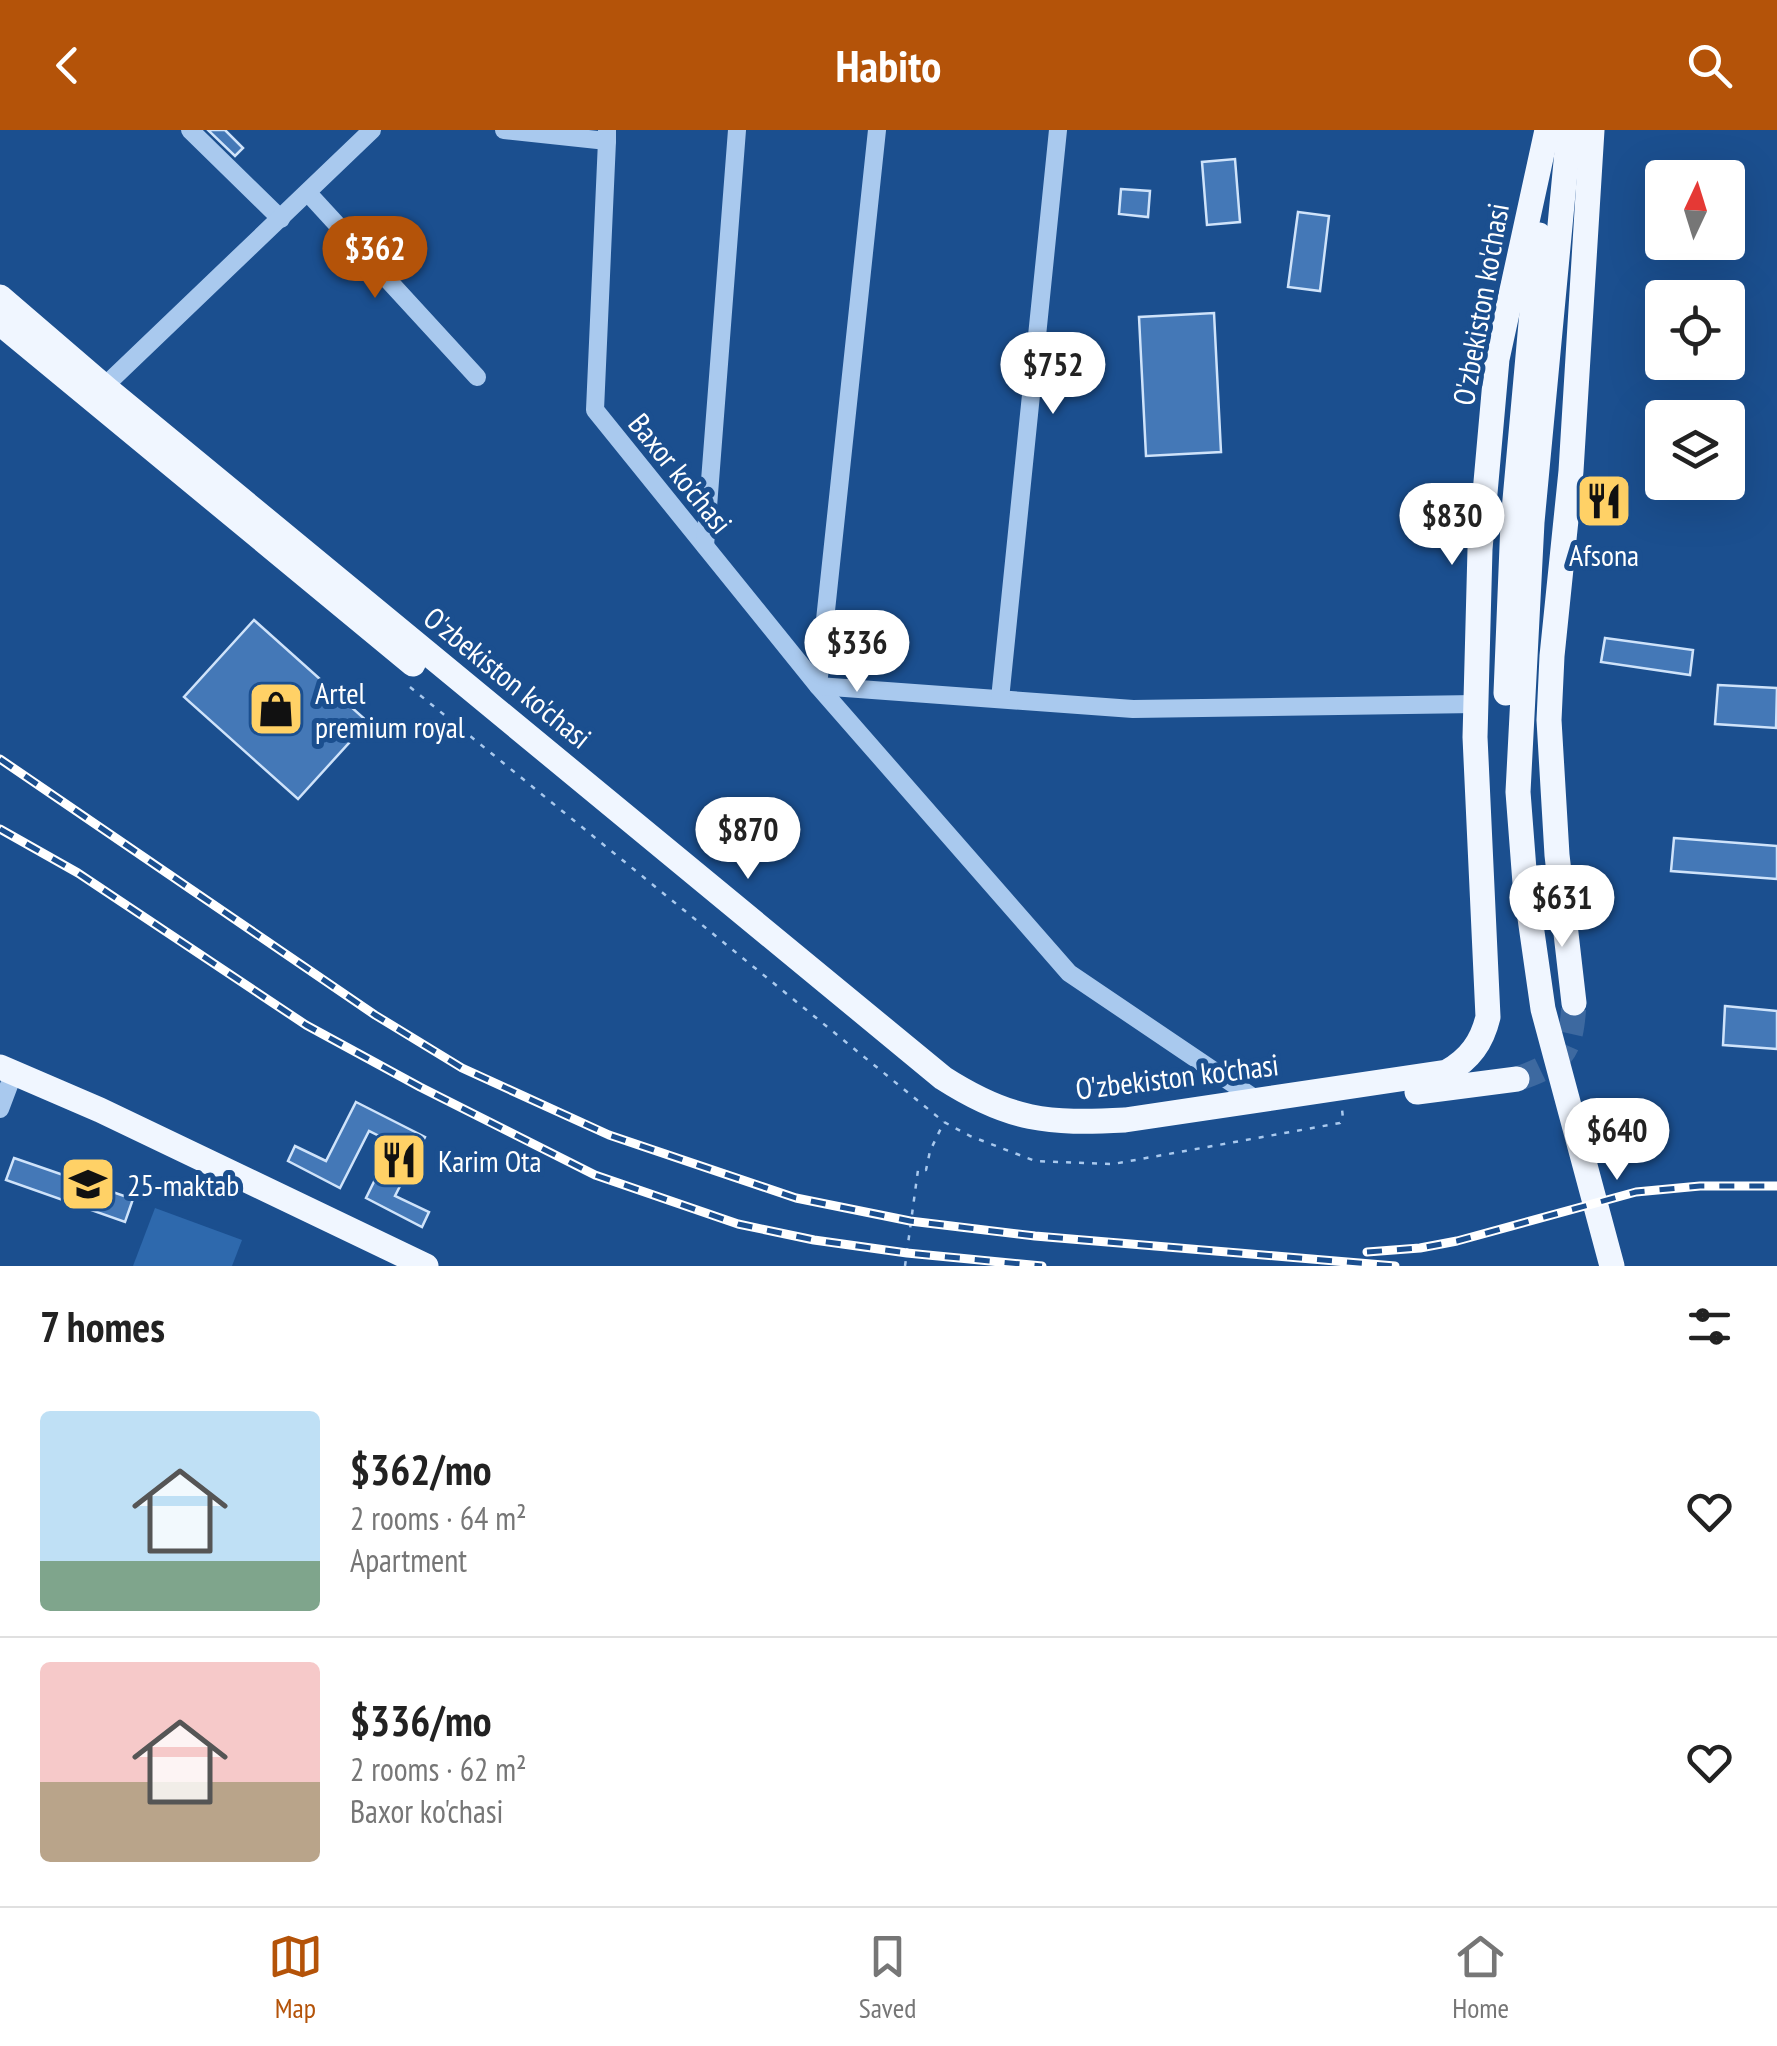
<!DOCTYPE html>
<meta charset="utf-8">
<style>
:root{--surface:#fff;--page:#f2f2f2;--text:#222;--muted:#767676;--line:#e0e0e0;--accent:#b45309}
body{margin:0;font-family:"PT Sans Narrow",sans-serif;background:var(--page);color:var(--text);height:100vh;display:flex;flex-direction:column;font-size:38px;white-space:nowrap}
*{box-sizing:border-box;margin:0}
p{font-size:32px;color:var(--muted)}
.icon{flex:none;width:55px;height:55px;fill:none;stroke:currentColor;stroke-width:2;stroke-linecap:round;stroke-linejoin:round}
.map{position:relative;height:1136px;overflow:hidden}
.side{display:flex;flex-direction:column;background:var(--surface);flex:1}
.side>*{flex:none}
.needle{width:65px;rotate:4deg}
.tools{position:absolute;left:1645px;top:30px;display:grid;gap:20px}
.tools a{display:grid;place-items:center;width:100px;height:100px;border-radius:10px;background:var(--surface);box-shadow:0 10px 40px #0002;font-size:50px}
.price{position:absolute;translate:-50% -85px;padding:0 22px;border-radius:35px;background:#fff;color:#222;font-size:32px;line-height:65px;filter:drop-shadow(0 2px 5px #0008)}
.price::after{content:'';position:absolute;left:50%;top:60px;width:30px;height:22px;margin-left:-15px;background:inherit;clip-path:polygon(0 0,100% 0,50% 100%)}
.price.on{background:var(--accent);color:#fff}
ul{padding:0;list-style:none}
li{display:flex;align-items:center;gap:30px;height:250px;padding:0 40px}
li+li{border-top:2px solid var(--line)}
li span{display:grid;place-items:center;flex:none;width:280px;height:200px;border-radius:10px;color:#555}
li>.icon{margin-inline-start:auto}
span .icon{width:120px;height:120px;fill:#fffc;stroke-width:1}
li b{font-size:42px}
h2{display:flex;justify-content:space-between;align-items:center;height:120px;padding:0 40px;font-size:42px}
header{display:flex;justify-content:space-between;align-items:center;height:130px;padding:0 40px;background:var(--accent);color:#fff;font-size:45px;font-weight:700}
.menu{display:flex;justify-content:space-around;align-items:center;height:140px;border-top:2px solid var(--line);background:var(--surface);font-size:28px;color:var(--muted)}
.menu a{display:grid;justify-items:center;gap:5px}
.menu .on{color:var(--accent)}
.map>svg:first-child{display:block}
.green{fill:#2e69ad}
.building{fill:#4478b7;stroke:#cfe3fa;stroke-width:2.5}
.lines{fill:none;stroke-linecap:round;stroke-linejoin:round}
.major-tunnel{stroke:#3d69a0;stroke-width:25;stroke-dasharray:25 12;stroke-linecap:butt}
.path{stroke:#a9c9ee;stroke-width:2.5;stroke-dasharray:5 8;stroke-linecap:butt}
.minor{stroke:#a9c9ee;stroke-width:18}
.major{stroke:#f0f6ff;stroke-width:25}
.rail-casing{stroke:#fff;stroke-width:9}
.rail{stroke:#1b4f8f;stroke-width:5;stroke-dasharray:15;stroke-linecap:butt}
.labels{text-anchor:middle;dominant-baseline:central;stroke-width:10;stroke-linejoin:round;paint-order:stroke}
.street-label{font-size:30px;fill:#fff;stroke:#1b4f8f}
.poi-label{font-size:30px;fill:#fff;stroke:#1b4f8f;text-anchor:start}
</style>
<header><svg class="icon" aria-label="back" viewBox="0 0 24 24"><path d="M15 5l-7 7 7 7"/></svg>Habito<svg class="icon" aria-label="search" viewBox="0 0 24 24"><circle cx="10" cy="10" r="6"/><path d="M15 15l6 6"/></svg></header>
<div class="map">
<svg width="1777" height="1136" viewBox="0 0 1777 1136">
<rect width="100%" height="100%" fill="#1b4f8f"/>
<path class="green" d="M155 1078 242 1110 232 1136H133Z"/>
<g class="building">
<path d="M208 0H225L243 18 235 26Z"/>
<path d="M1235 29 1240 92 1207 95 1202 32Z"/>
<path d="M1121 59 1150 61 1148 87 1119 84Z"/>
<path d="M1298 82 1329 86 1320 161 1288 157Z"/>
<path d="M1214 183 1221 322 1146 326 1139 187Z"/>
<path d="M254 490 368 592 298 669 184 567Z"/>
<path d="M1605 508 1693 520 1690 545 1601 532Z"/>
<path d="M1718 555 1777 558 1776 598 1715 594Z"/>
<path d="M1674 708 1777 716V749L1671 741Z"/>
<path d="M1725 876 1777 881V919L1723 915Z"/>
<path d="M356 972 425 1007 395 1066 429 1082 422 1097 366 1068 393 1013 369 1001 340 1058 288 1031 295 1016 326 1031Z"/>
<path d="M14 1028 133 1069 125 1092 6 1050Z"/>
</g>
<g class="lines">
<path class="major-tunnel" d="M1517 949C1564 933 1571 922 1574 873"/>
<g class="path">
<path d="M410 557 944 992 970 1006 1035 1031 1113 1034 1340 993 1343 989 1342 979"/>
<path d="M905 1136 918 1040H926L930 1021 944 992"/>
</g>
<g class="minor">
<path d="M190 0 281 89"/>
<path d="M504 0 607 11V0"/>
<path d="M877 0 818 556 1069 843 1257 970"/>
<path d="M607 11 595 280 818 556 1133 579 1476 574"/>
<path d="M308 63 477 247"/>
<path d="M107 259 112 249 372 0"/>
<path d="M705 416 737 0"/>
<path d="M1000 569 1058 0"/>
<path d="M0 979 14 942"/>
</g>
<g class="major">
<path d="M1569 0 1532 392 1518 662 1525 753 1543 879 1612 1136"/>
<path d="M0 167 107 259 943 948C1010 991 1048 994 1125 990L1447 942C1470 929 1482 912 1488 887L1475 607 1480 419 1497 229 1547 0"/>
<path d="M0 193 413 534"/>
<path d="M1506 563 1513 392 1539 105"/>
<path d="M1574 873 1557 725 1549 590 1552 526 1571 341 1592 0"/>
<path d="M0 937 100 980 426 1136"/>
<path d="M1417 962 1517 949"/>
</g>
<g class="rail-casing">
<g id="rail">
<path d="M0 629 375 885 462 938 609 1005 796 1068 910 1091 1035 1106 1395 1136"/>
<path d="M0 699 78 743 306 895 420 957 595 1045 738 1094 814 1110 907 1123 1042 1136"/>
<path d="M1367 1122 1420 1118 1457 1111 1636 1062 1700 1056H1777"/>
</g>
</g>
<use href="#rail" class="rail"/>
</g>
<defs>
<g id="restaurant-square" transform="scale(2.875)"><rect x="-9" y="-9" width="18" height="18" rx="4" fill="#ffd166" stroke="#1b4f8f"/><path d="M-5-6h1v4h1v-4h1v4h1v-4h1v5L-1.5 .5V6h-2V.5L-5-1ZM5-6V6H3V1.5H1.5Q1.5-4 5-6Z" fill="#111"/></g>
<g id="shop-square" transform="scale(2.875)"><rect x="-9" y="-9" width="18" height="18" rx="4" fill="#ffd166" stroke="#1b4f8f"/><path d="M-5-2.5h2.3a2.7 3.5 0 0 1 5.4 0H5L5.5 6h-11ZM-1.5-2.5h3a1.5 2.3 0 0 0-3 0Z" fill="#111"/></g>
<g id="school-square" transform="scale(2.875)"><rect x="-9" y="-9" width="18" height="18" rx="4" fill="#ffd166" stroke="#1b4f8f"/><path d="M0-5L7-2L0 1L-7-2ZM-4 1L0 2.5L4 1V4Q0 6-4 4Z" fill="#111"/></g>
</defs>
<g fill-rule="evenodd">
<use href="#restaurant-square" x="1604" y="371"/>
<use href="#shop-square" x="276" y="579"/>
<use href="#restaurant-square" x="399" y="1030"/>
<use href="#school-square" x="88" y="1054"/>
</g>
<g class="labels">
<g class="street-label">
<text transform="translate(1480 174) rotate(-80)">O'zbekiston ko'chasi</text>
<text transform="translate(681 343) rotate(51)">Baxor ko'chasi</text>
<text transform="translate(508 547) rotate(39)">O'zbekiston ko'chasi</text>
<text transform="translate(1177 946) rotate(-7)">O'zbekiston ko'chasi</text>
</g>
<g class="poi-label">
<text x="1604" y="424" text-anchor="middle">Afsona</text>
<text x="315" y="562">Artel<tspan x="315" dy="34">premium royal</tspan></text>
<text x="438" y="1030">Karim Ota</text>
<text x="127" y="1054">25-maktab</text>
</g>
</g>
</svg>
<div class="tools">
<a><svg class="needle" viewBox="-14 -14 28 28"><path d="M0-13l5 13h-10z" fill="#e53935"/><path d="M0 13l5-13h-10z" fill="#767676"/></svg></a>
<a><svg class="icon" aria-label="locate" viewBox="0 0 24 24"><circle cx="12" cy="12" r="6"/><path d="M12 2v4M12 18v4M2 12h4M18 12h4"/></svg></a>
<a><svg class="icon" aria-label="layers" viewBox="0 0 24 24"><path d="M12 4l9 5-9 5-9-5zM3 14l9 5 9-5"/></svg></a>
</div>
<b class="price on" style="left:375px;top:171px">$362</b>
<b class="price" style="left:1053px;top:287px">$752</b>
<b class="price" style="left:1452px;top:438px">$830</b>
<b class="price" style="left:857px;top:565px">$336</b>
<b class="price" style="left:748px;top:752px">$870</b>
<b class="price" style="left:1562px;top:820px">$631</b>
<b class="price" style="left:1617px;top:1053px">$640</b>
</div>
<section class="side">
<h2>7 homes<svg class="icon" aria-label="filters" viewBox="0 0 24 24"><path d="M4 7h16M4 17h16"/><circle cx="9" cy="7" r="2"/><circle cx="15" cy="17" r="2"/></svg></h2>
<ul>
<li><span style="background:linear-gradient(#bfe0f5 75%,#7fa58c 0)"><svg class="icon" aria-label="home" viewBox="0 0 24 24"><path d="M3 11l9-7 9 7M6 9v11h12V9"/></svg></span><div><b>$362/mo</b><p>2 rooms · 64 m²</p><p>Apartment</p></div><svg class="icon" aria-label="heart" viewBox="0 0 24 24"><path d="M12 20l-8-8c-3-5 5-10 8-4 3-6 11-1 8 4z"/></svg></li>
<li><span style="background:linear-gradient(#f6c9c9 60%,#b9a48a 0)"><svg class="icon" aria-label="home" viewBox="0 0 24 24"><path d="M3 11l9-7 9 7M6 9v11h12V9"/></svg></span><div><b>$336/mo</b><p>2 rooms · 62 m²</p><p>Baxor ko'chasi</p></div><svg class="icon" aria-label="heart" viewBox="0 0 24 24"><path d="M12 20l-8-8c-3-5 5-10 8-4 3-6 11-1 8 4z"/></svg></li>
</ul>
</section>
<nav class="menu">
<a class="on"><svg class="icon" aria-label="map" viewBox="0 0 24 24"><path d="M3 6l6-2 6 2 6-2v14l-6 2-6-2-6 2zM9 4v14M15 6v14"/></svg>Map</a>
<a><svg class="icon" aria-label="saved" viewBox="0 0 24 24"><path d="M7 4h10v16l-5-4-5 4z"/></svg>Saved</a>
<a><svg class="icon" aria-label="home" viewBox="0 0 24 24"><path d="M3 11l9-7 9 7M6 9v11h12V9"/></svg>Home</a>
</nav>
